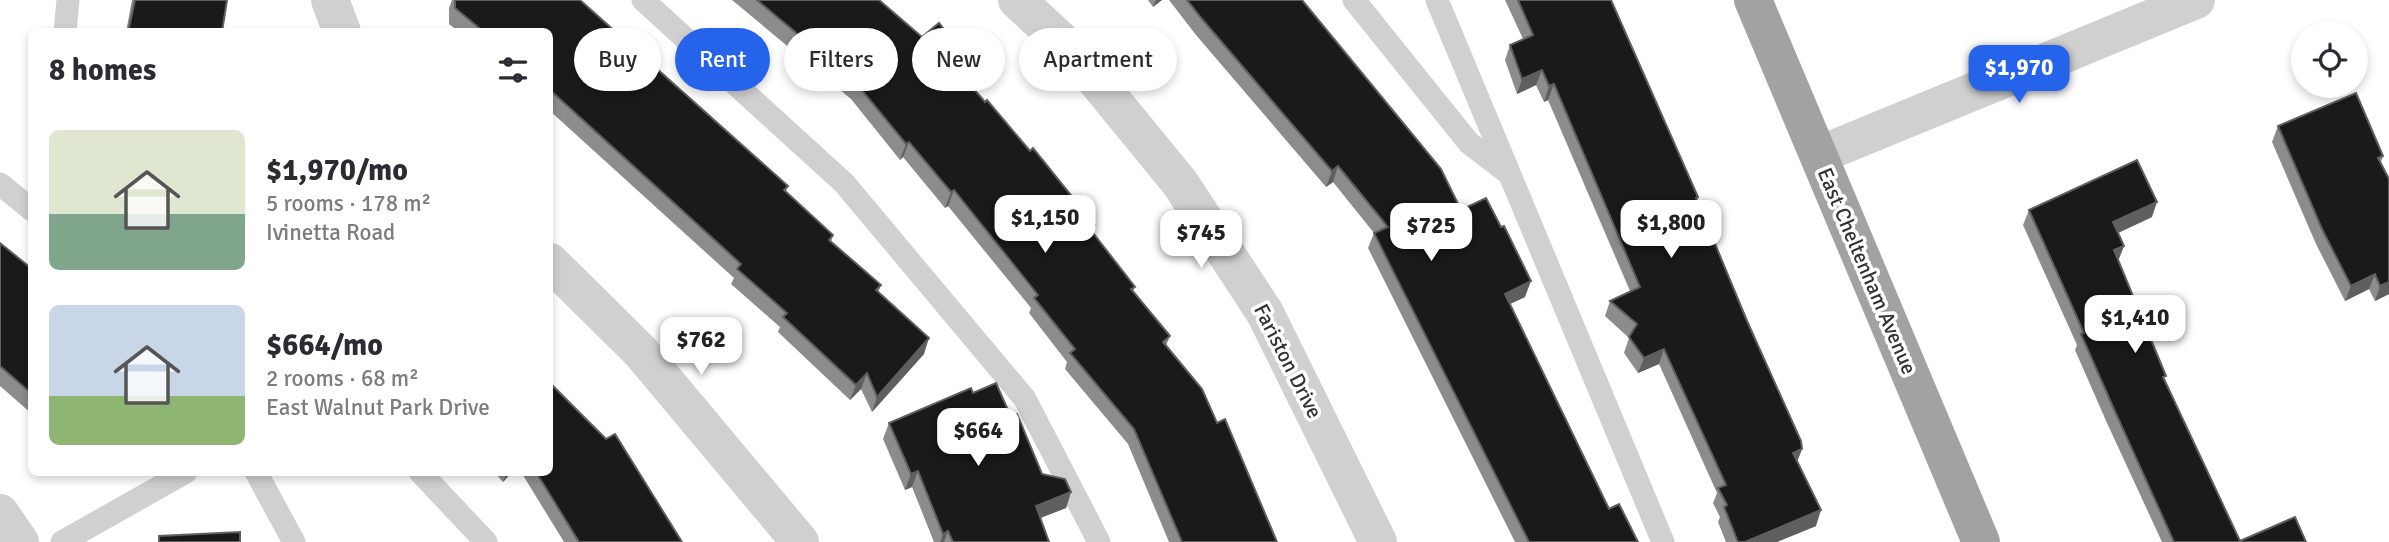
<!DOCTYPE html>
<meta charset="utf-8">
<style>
:root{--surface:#fff;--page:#f2f2f3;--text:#2b2b33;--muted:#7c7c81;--accent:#2563eb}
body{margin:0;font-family:Signika,sans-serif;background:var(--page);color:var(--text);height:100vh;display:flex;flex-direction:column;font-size:26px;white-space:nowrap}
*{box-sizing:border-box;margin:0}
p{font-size:23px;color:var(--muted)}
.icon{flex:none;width:38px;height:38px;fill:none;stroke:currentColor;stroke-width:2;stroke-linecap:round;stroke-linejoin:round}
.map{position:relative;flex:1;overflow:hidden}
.side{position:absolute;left:28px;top:28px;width:525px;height:448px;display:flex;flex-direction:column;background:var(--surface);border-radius:10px;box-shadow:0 4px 10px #0003}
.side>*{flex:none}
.banner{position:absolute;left:574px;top:28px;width:665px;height:63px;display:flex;gap:14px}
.controls{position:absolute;left:2291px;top:21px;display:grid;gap:14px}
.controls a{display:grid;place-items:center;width:77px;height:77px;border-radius:50%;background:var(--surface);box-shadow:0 4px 10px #0003;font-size:35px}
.price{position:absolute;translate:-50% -60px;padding:0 16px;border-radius:14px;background:#fff;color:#222;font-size:23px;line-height:46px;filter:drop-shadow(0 2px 4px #0008)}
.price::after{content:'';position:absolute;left:50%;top:42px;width:21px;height:16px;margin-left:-10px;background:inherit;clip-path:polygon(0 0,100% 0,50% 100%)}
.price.on{background:var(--accent);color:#fff}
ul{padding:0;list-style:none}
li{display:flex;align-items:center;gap:21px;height:175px;padding:0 21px}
li span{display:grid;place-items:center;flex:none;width:196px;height:140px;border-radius:10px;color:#555}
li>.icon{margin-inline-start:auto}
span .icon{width:84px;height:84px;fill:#fffc;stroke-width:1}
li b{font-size:30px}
h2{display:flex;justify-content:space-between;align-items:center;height:84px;padding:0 21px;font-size:30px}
.tag{padding:0 24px;border-radius:32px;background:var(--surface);box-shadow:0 4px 10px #0003;font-size:24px;line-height:63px}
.tag.on{background:var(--accent);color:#fff}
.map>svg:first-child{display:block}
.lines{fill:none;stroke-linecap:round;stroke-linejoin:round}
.service{stroke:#d0d0d0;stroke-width:23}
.minor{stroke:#d0d0d0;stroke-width:38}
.trunk{stroke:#a2a2a2;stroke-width:38}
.wall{fill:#8c8c8c}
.shaded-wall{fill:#5f5f5f}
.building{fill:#1a1a1a;stroke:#5f5f5f;stroke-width:2}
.labels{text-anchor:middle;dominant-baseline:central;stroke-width:7;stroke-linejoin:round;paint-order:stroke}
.street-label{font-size:21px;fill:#333;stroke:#fff}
</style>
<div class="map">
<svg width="2389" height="542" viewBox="0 0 2389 542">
<rect width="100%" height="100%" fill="#fff"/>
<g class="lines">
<g class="service">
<path d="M643 0 844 183 1025 399 1099 542"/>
<path d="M1354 0 1469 143 1507 172"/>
<path d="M1437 0 1663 542"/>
<path d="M65 32 68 0"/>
<path d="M0 184 32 210"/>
<path d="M256 472 294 542"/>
<path d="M420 472 486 542"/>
<path d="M62 542 186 472"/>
</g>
<g class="minor">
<path d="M330 0 342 32"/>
<path d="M1017 0 1072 51 1180 183 1265 313 1378 542"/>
<path d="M1819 155 2196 0"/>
<path d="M550 262 641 352 800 542"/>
<path d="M0 513 20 542"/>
</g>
<path class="trunk" d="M1753 0 1981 542"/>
</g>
<g class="wall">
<path d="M132 0H227L222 32H126Z"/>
<path d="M452 0H580L788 186 786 191 833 235 831 242 881 285 878 293 924 354 872 412 861 389 850 400 778 332 780 327 731 284 734 278 550 111V32H459L449 24V8Z"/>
<path d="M732 0H879L953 65 1092 232 1135 287 1133 291 1170 336 1166 346 1217 423 1277 542H1169L1128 444 1065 369 1067 362 1029 313 1031 308 948 206 945 208 903 157 900 160 851 99Z"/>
<path d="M1148 0H1162L1153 7Z"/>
<path d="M1169 0H1302L1461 210 1525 297 1510 304 1609 509 1638 542H1515L1368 248 1374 233 1333 182 1326 187 1196 35Z"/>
<path d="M1505 0H1611L1698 197 1697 200 1802 449 1797 462 1816 526 1777 542H1726L1718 522 1720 517 1713 503 1717 493 1659 364 1638 373 1624 353 1629 338 1605 316 1610 301 1630 291 1548 100 1544 102 1536 85 1517 94 1505 60 1510 45 1523 39Z"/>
<path d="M2278 126 2383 156 2381 162 2389 179V294L2375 301 2369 289 2345 301 2316 244 2272 142Z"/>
<path d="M2029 210 2152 217 2118 233 2124 246 2118 261 2165 381 2240 541 2306 542H2162L2107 423 2075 350 2077 345 2023 225Z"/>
<path d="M0 243 32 269V414L0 386Z"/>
<path d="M973 393 1011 417 1042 474 1071 492 1066 508 1040 518 1049 542H934L912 487 905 490 883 439 889 423Z"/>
<path d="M494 472H512L503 482Z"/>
<path d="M521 472H550L682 542H564Z"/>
</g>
<g class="shaded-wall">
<path d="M1156 0H1162L1153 7Z"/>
<path d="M1542 70 1536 85 1517 94 1522 79Z"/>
<path d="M1554 84 1548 100 1544 102 1549 86Z"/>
<path d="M909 142 903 157 900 160 906 144Z"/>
<path d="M1338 166 1333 182 1326 187 1332 171Z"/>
<path d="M954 190 948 206 945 208 951 192Z"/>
<path d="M2157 202 2152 217 2107 238 2113 222Z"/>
<path d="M2124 246 2118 261 2114 250Z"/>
<path d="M2375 274 2369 289 2345 301 2351 286Z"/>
<path d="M1531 281 1525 297 1499 309 1505 294Z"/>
<path d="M2389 282V294L2375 301 2380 286Z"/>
<path d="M929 338 924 354 872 412 877 397Z"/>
<path d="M1664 349 1659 364 1638 373 1644 358Z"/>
<path d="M867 373 861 389 850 400 856 385Z"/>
<path d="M1802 449 1796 464 1793 453Z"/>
<path d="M918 471 912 487 905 490 911 474Z"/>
<path d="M507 472H512L503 482Z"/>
<path d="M1071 492 1066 508 1030 522 1036 506Z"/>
<path d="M1821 510 1816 526 1777 542H1745Z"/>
<path d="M948 531 944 542H940L943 534Z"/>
</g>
<g class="building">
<path d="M135 0H227L222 32H128Z"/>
<path d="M455 0H580L788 186 784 190 833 235 829 240 881 285 876 290 929 338 877 397 867 373 856 385 783 317 787 313 737 269 741 264 550 90V32H484L455 8Z"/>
<path d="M757 0H879L922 37 939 23 954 42 953 65 985 102 987 100 1030 151 1033 148 1095 225 1090 229 1135 287 1131 289 1170 336 1163 342 1202 389 1217 423 1225 419 1277 542H1182L1134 429 1070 353 1075 349 1034 298 1038 295 954 190 951 192 909 142 906 144 856 83Z"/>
<path d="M1187 0H1302L1441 169 1461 210 1486 198 1501 227 1504 226 1531 281 1505 294 1609 509 1619 504 1638 542H1529L1374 233 1388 227 1338 166 1332 171 1202 19Z"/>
<path d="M1518 0H1611L1698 197 1696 198 1747 321 1801 441 1802 449 1793 453 1821 510 1745 542H1738L1724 507 1727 505 1718 488 1726 485 1664 349 1644 358 1629 337 1637 324 1610 301 1640 287 1554 84 1549 86 1542 70 1522 79 1510 45 1533 35Z"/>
<path d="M2356 93 2383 156 2378 158 2389 179V282L2380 286 2375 274 2351 286 2322 229 2278 126Z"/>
<path d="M2137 160 2157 202 2113 222 2124 246 2114 250 2166 376 2163 377 2240 541 2295 517 2306 542H2174L2113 407 2081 334 2084 333 2029 210Z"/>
<path d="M0 243 32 269V394L0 366Z"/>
<path d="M550 383 606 439 615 434 682 542H579L536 472H550Z"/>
<path d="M996 383 1011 417 1017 414 1042 474 1065 479 1071 492 1036 506 1049 542H953L948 531 943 534 918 471 911 474 889 423 971 388 973 393Z"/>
<path d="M240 532V542H159V536Z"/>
</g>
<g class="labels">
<g class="street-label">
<text transform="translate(1867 271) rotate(67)">East Cheltenham Avenue</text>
<text transform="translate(1288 361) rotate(63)">Fariston Drive</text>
</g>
</g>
</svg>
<div class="controls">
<a><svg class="icon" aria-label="locate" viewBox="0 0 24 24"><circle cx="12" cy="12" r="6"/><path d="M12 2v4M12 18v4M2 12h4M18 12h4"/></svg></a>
</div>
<b class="price on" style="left:2019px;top:105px">$1,970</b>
<b class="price" style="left:1045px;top:255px">$1,150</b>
<b class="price" style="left:1671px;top:260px">$1,800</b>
<b class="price" style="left:1431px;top:263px">$725</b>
<b class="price" style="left:1201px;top:270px">$745</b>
<b class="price" style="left:2135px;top:355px">$1,410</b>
<b class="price" style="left:701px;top:377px">$762</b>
<b class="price" style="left:978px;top:468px">$664</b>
<div class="banner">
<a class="tag">Buy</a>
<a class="tag on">Rent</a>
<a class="tag">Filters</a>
<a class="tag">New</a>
<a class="tag">Apartment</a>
</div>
<section class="side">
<h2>8 homes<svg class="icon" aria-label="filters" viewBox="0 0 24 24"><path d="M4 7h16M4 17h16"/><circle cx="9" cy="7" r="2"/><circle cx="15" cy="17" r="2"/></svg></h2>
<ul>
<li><span style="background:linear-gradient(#dfe7d0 60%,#7fa58c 0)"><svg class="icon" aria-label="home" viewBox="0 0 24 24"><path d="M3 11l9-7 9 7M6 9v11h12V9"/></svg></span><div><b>$1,970/mo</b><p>5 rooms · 178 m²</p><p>Ivinetta Road</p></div></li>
<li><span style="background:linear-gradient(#c9d6e8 65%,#8fb573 0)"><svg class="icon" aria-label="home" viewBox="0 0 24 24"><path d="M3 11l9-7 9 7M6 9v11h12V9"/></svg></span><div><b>$664/mo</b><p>2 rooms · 68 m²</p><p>East Walnut Park Drive</p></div></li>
</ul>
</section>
</div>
